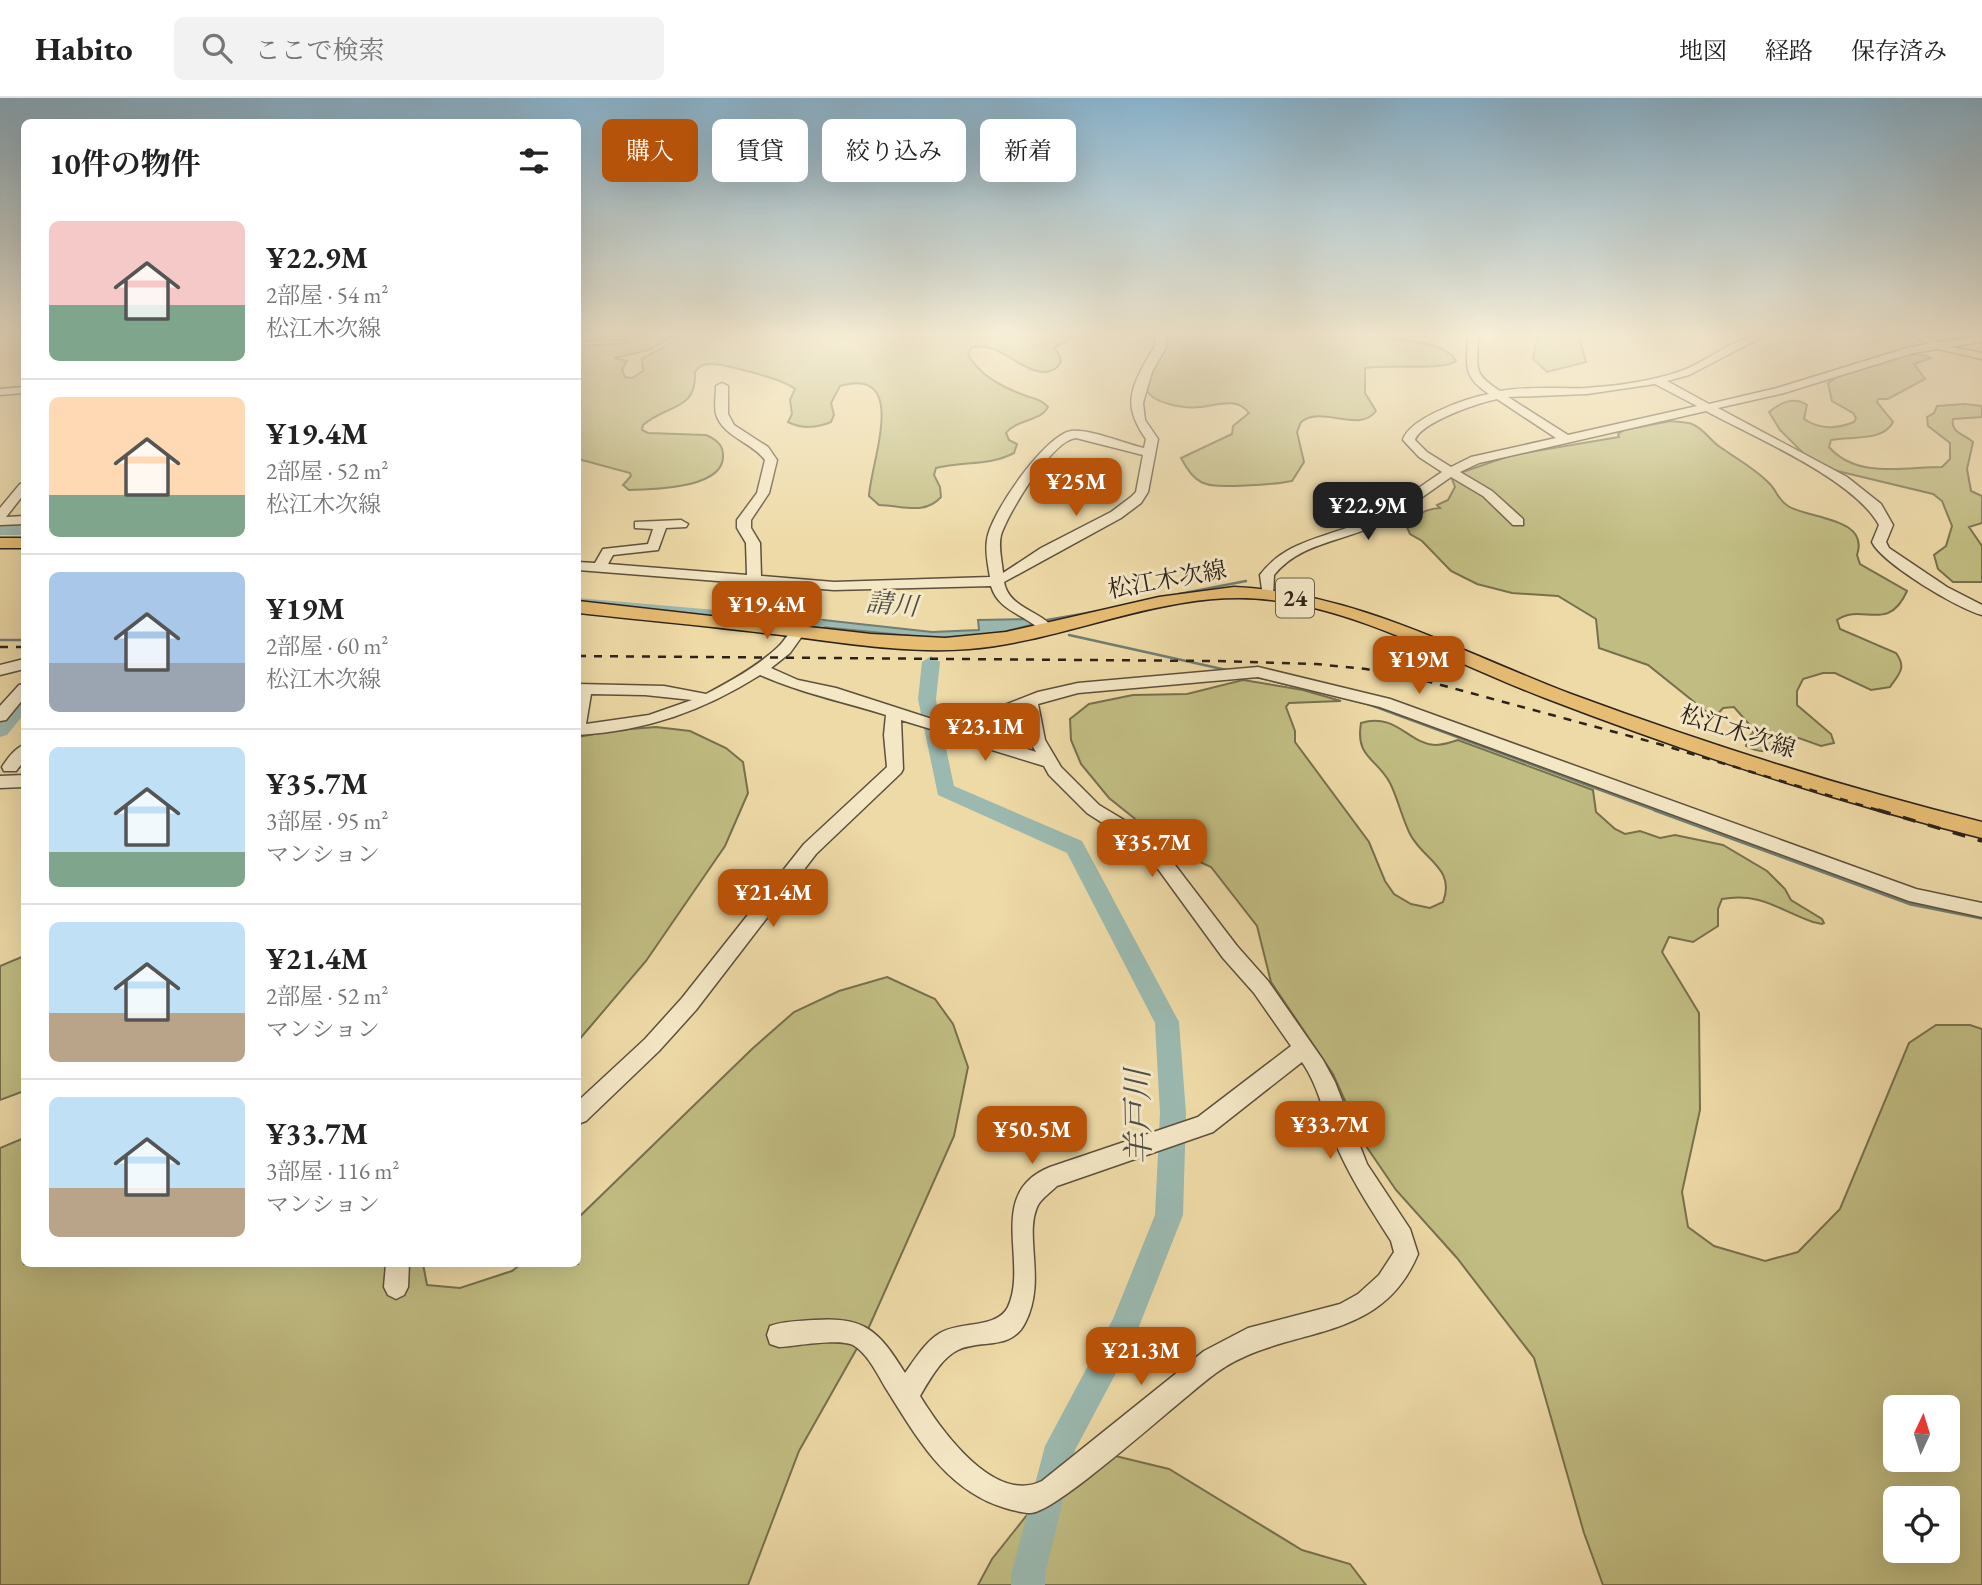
<!DOCTYPE html>
<html lang="ja">
<meta charset="utf-8">
<style>
:root{--surface:#fff;--page:#f2f2f2;--text:#222;--muted:#767676;--line:#e0e0e0;--accent:#b45309}
body{margin:0;font-family:"EB Garamond","Noto Serif JP",serif;background:var(--page);color:var(--text);height:100vh;display:flex;flex-direction:column;font-size:26px;white-space:nowrap}
*{box-sizing:border-box;margin:0}
p{font-size:23px;color:var(--muted)}
.icon{flex:none;width:38px;height:38px;fill:none;stroke:currentColor;stroke-width:2;stroke-linecap:round;stroke-linejoin:round}
.map{position:relative;flex:1;overflow:hidden}
.drawer{position:absolute;left:21px;top:21px;width:560px;height:1148px;display:flex;flex-direction:column;background:var(--surface);border-radius:10px;box-shadow:0 7px 28px #0002}
.drawer>*{flex:none}
.guide{position:absolute;left:602px;top:21px;width:665px;height:63px;display:flex;gap:14px}
.needle{width:46px;rotate:4deg}
.buttons{position:absolute;left:1883px;top:1297px;display:grid;gap:14px}
.buttons a{display:grid;place-items:center;width:77px;height:77px;border-radius:10px;background:var(--surface);box-shadow:0 7px 28px #0002;font-size:35px}
.price{position:absolute;translate:-50% -60px;padding:0 16px;border-radius:14px;background:var(--accent);color:#fff;font-size:23px;line-height:46px;filter:drop-shadow(0 2px 4px #0008)}
.price::after{content:'';position:absolute;left:50%;top:42px;width:21px;height:16px;margin-left:-10px;background:inherit;clip-path:polygon(0 0,100% 0,50% 100%)}
.price.current{background:#222;color:#fff}
ul{padding:0;list-style:none}
li{display:flex;align-items:center;gap:21px;height:175px;padding:0 28px}
li+li{border-top:2px solid var(--line)}
li span{display:grid;place-items:center;flex:none;width:196px;height:140px;border-radius:10px;color:#555}
li>.icon{margin-inline-start:auto}
span .icon{width:84px;height:84px;fill:#fffc;stroke-width:1}
li b{font-size:30px}
h2{display:flex;justify-content:space-between;align-items:center;height:84px;padding:0 28px;font-size:30px}
.chip{padding:0 24px;border-radius:10px;background:var(--surface);box-shadow:0 7px 28px #0002;font-size:24px;line-height:63px}
.chip.current{background:var(--accent);color:#fff}
header{display:flex;align-items:center;gap:42px;box-sizing:border-box;height:98px;padding:0 35px;background:var(--surface);border-bottom:2px solid var(--line)}
header strong{font-size:33px}
nav{display:flex;gap:38px;margin-inline-start:auto;font-size:24px}
.search{width:490px;height:63px;background:var(--page);display:flex;align-items:center;gap:18px;box-sizing:border-box;padding:0 24px;border-radius:10px;color:var(--muted);font-size:26px}
.map>svg:first-child{display:block}
.green{fill:#c1bd82;stroke:#77704e;stroke-width:2;fill-rule:evenodd}
.water{fill:#9bb9b0;stroke:#6f7d74;stroke-width:2}
.lines{fill:none;stroke-linecap:round;stroke-linejoin:round}
.stream-far1{stroke:#6f7d74;stroke-width:2.5}
.stream{stroke:#6f7d74;stroke-width:3.5}
.river{fill:#9bb9b0;fill-rule:evenodd}
.minor-casing{stroke:#5d503d;stroke-width:3}
.major-casing{stroke:#2d221a;stroke-width:3}
.minor{fill:#f4e7c6;fill-rule:evenodd}
.major{fill:#e7bd74;fill-rule:evenodd}
.rail-far1{stroke:#2d221a;stroke-width:2.5;stroke-dasharray:8 8;stroke-linecap:butt}
.rail{stroke:#2d221a;stroke-width:3.5;stroke-dasharray:13 13;stroke-linecap:butt}
.labels{text-anchor:middle;dominant-baseline:central;stroke-width:6;stroke-linejoin:round;paint-order:stroke}
.shield{fill:#f4e7c6;stroke:#695d4e;stroke-width:2}
.shield-label{font-size:23px;font-weight:bold;fill:#2d221a}
.street-label{font-size:24px;fill:#2d221a;stroke:#f4e7c6}
.water-label{font-size:26px;font-style:italic;fill:#4e4f47;stroke:#f4e7c6}
.near-water-label{font-size:32px;font-style:italic;fill:#4e4f47;stroke:#f4e7c6}
</style>
<header>
<strong>Habito</strong>
<div class="search"><svg class="icon" aria-label="search" viewBox="0 0 24 24"><circle cx="10" cy="10" r="6"/><path d="M15 15l6 6"/></svg>ここで検索</div>
<nav><a>地図</a><a>経路</a><a>保存済み</a></nav>
</header>
<div class="map">
<svg width="1982" height="1487" viewBox="0 0 1982 1487">
<rect width="100%" height="100%" fill="#eedaa7"/>
<filter id="stains"><feTurbulence type="fractalNoise" baseFrequency=".00286" numOctaves="4"/><feColorMatrix values="0 0 0 0 .2 0 0 0 0 .09 0 0 0 0 .02 0 0 0 .5 -.17"/></filter>
<radialGradient id="worn" r=".72"><stop offset=".6" stop-color="#630" stop-opacity="0"/><stop offset="1" stop-color="#630" stop-opacity=".3"/></radialGradient>
<g class="green">
<path d="M578 238H672L649 252 614 260 627 263 622 272 625 279 632 280 643 273 642 261 683 238H1076L1057 248 1055 250C1059 257 1065 263 1056 270 1037 284 1011 257 994 251 986 248 980 248 972 249L968 256C977 276 1004 290 1024 297 1034 301 1041 301 1048 309 1040 324 1017 321 1006 335L1009 342 1017 346 1014 355C990 368 962 363 936 370L934 377 940 389 941 399C924 418 902 407 879 407L869 398C871 363 910 268 840 288L831 305 834 317 831 324C817 330 801 331 788 324L792 316 790 302 795 291C786 282 723 265 709 266 702 266 699 269 695 274 697 313 667 306 643 327L642 332 648 335 706 337C715 341 723 346 723 357 725 391 653 391 629 392L623 387 631 378 630 375 578 361V249C596 244 613 250 631 242L582 243Z"/>
<path d="M1171 238H1356L1409 242 1438 249 1452 257 1456 263C1445 273 1385 266 1365 270V295L1376 313C1359 336 1322 307 1301 324L1297 334 1304 364 1292 383C1272 387 1256 387 1236 388 1206 388 1196 389 1181 360L1232 336 1233 328 1249 315C1236 298 1216 308 1199 309 1185 311 1148 305 1146 289 1144 272 1161 256 1165 240Z"/>
<path d="M1537 238H1579L1586 264 1547 274 1533 261Z"/>
<path d="M1902 256 1923 257 1931 260 1914 266 1925 281 1888 301H1878L1877 304 1893 324C1883 344 1851 338 1831 342L1829 349C1857 381 1904 369 1942 369L1950 361V345L1928 328 1927 319 1934 315 1937 308 1964 306 1982 308V319L1953 321C1950 335 1965 336 1973 344L1967 371 1971 393 1982 398V425L1969 429 1982 448V484H1953L1938 471 1934 457 1946 448 1952 428 1942 403 1933 396 1829 371 1812 364 1780 332 1769 314C1780 305 1794 298 1807 307L1804 321C1820 332 1837 331 1854 324L1856 320 1853 315 1832 303 1828 285 1837 279Z"/>
<path d="M1671 323C1677 324 1686 324 1692 326 1706 332 1709 342 1720 349 1737 361 1754 370 1768 384 1777 392 1777 401 1788 408 1808 421 1870 419 1857 457L1860 466 1907 493C1888 536 1862 504 1837 522L1840 531 1896 555C1907 570 1899 576 1890 589L1871 592 1835 575H1823L1803 581 1797 593V607L1831 636 1834 645 1821 648 1799 640C1780 649 1767 660 1746 648L1747 640 1753 635 1749 626 1734 609 1723 610 1718 616 1708 615 1648 567 1599 550 1596 521 1558 498 1512 495 1477 486 1451 473 1422 443 1410 436 1406 427C1416 417 1425 411 1440 410L1437 407 1448 402 1455 389 1451 378 1512 357 1619 339 1618 336 1624 332Z"/>
<path d="M1243 582 1303 592 1341 603 1289 605 1286 609 1295 633V644L1369 744 1385 783 1394 796 1411 806 1430 810 1443 804C1456 770 1423 762 1410 736 1402 720 1398 701 1390 685 1377 660 1355 660 1361 625 1396 614 1409 646 1435 647 1443 647 1451 644 1458 642L1593 692 1596 714 1615 731 1625 736 1640 733 1660 740 1675 737 1723 747 1767 773 1785 791 1791 802 1822 821 1824 825 1822 826 1813 824C1779 812 1760 794 1722 801L1718 811V828L1693 844 1669 839 1662 854 1699 915 1700 1012 1682 1094 1688 1129 1714 1148 1765 1163 1798 1154 1840 1111 1909 945 1936 927H1970L1982 931V1487H1603L1584 1435 1534 1260 1457 1160 1396 1092 1364 1045 1333 976 1271 884 1257 828 1211 769 1174 752 1109 700 1081 666 1071 642 1070 621 1089 606 1133 597 1187 596ZM1895 1309H1948V1362H1895ZM1895 1400H1948V1452H1895Z"/>
<path d="M656 629 690 633 726 650 743 664 748 695 725 748 646 863 578 943V639L617 632Z"/>
<path d="M24 858V993L0 1002V868Z"/>
<path d="M887 879 935 901 953 926 968 969 954 1038 869 1229 799 1353 748 1487H0V1050L24 1040V1166H423L427 1187 460 1190 512 1173 521 1166H578V1120L752 951 794 914 839 893Z"/>
<path d="M1103 1355 1169 1371 1302 1452 1350 1466 1366 1487H978L992 1461 1046 1393Z"/>
</g>
<path class="water" d="M796 519 932 534 979 532 978 522 1027 521 1035 526 987 538 942 541 792 526Z"/>
<g class="lines">
<g class="stream-far1">
<path d="M1179 496 1246 483"/>
<path d="M1047 522 1099 513"/>
<path d="M1069 537 1231 573"/>
<path d="M0 542H24"/>
<path d="M1252 578 1368 606 1660 714"/>
</g>
<path class="stream" d="M1655 712 1911 806 1982 820"/>
<g class="river">
<rect x="0" y="427" width="24" height="10"/>
<path d="M578 500 820 521 829 526 820 531 578 510Z"/>
<path d="M931 558 940 564 936 601 939 623 937 627 942 632 954 688 1082 743 1179 924 1186 1015 1183 1117 1134 1241 1075 1352 1045 1477V1487H1011V1477L1045 1348 1113 1221 1155 1117 1160 1015 1155 925 1067 755 938 697 918 601 922 564Z"/>
<path d="M24 598V616L7 637 0 639V620L17 600Z"/>
</g>
<g class="minor-casing">
<g id="minor">
<path d="M1155 238H1165L1166 249 1152 274 1143 305 1145 322 1158 341 1148 394 1141 405 1121 420 1004 484C1009 511 1041 512 1055 532L1053 535H1043C1027 516 999 515 991 488L834 492 757 486 725 527 720 529 713 524 743 485 578 472V464L595 465 603 451 648 446 653 431 635 430V424L681 422 688 426 686 429 666 430 658 452 613 457 608 466 747 477 746 445 737 430V422L757 395 765 362C752 344 723 339 716 316 714 308 716 297 716 288L722 285 728 288V316L734 327 768 349 777 362 769 395 751 422V430L760 445 761 478 834 484 990 479C988 467 985 454 987 442 990 416 1045 337 1071 333 1088 330 1126 346 1144 350L1146 341C1125 311 1128 295 1146 263 1152 253 1156 250 1155 238ZM1076 340 1143 357 1136 394 1131 399 1111 414 1041 450 1003 475C1002 463 998 449 1001 437 1008 415 1052 342 1076 340Z"/>
<path d="M1468 238H1478C1478 271 1471 274 1500 293 1529 288 1557 291 1586 290 1616 288 1653 283 1681 273 1709 263 1734 238 1764 238L1689 277 1667 283 1709 306 1777 290 1907 250 1928 246 1913 238H1926L1941 244 1982 238V244L1951 249 1982 255V261L1938 251 1913 255 1784 295 1718 310 1847 379 1881 406 1893 427 1886 444 1889 450 1947 489 1982 507V517C1958 511 1882 465 1872 444L1879 427C1854 381 1754 339 1706 313L1479 365 1460 374 1492 393 1523 421V427H1513L1483 398 1451 379C1426 396 1402 415 1374 428 1339 444 1299 446 1274 477L1273 499H1263L1260 477C1286 442 1326 440 1364 423 1392 411 1416 391 1442 374L1419 359 1403 342C1409 320 1467 300 1489 296 1462 278 1467 268 1468 238ZM1655 286 1697 308 1568 337 1508 299 1587 296ZM1497 301 1556 340 1471 359 1451 369 1427 354 1415 342C1421 324 1478 305 1497 301Z"/>
<path d="M24 289V295L0 297V291Z"/>
<path d="M24 385V396L6 419 24 418V426L0 427V410L20 386Z"/>
<path d="M798 529 805 534 790 555 771 570 798 582 836 590 935 622 971 620 1038 594 1078 585 1258 569 1390 601 1916 791 1982 805V819L1909 803 1380 609 1258 579 1078 595 1038 606 1045 642 1061 669 1099 707 1144 734 1165 754 1237 848 1268 883 1323 962 1335 984 1367 1066 1410 1131 1418 1156C1379 1250 1285 1225 1216 1275 1184 1298 1058 1414 1031 1415 1023 1415 1012 1412 1005 1410 945 1392 916 1338 885 1289 877 1275 867 1255 853 1247 838 1240 796 1248 779 1249L770 1246 767 1237 770 1228C784 1223 799 1223 814 1222 865 1218 879 1233 905 1275 915 1261 925 1244 940 1235 960 1223 997 1231 1008 1209 1029 1164 985 1095 1050 1069L1198 1019 1291 948 1254 895 1223 860 1153 764 1132 744 1087 715 1049 677 1044 668 959 642 951 632H934L901 622 903 671 901 675 816 756 696 912 659 953 586 1023 578 1026V1003L645 941 682 900 804 746 887 669 884 637 886 617C844 604 801 595 760 577 703 613 646 633 578 637V586L664 588 706 596C731 583 758 568 778 549 785 543 789 532 798 529ZM591 596 645 597 692 602 649 617 586 626ZM1024 611 1029 642 1036 654 967 631ZM1302 964C1320 990 1324 1020 1337 1049 1352 1083 1372 1113 1391 1143L1394 1154 1379 1177 1358 1196 1340 1206 1248 1230 1204 1253 1042 1383C994 1407 941 1332 920 1298 929 1283 941 1260 958 1252 981 1241 1011 1253 1025 1225 1047 1183 1023 1137 1038 1107 1042 1100 1051 1094 1057 1088L1213 1034Z"/>
<path d="M24 561V571L0 577V567Z"/>
<path d="M24 586V600L6 622 0 623V608L19 587Z"/>
<path d="M24 647V663L16 673H4L2 669C7 661 15 650 24 647Z"/>
<path d="M24 677V689L0 690V678Z"/>
<path d="M386 1166H409L408 1189 404 1197 396 1201 388 1197 384 1189Z"/>
</g>
</g>
<g class="major-casing">
<g id="major">
<rect x="0" y="440" width="24" height="10"/>
<path d="M1234 489C1354 494 1461 554 1571 596 1706 646 1842 689 1982 724V740C1833 703 1688 655 1545 600 1457 567 1364 513 1271 502 1168 489 1070 543 969 551 904 556 838 544 773 536 708 528 643 522 578 515V503L871 536 945 540 1006 534 1159 499Z"/>
</g>
</g>
<use href="#minor" class="minor"/>
<use href="#major" class="major"/>
<g class="rail-far1">
<path d="M0 549H24"/>
<path d="M578 558 1215 563 1316 566 1366 571 1430 584 1659 646 1884 714"/>
</g>
<path class="rail" d="M1878 712 1982 743"/>
</g>
<linearGradient id="sky" x2="0" y2="1"><stop stop-color="#89b6d2"/><stop offset="0.53" stop-color="#f7eed7"/><stop offset="1" stop-color="#f7eed7" stop-opacity="0"/></linearGradient>
<rect width="1982" height="446" fill="url(#sky)"/>
<g class="labels">
<rect class="shield" x="1276" y="480.5" width="38" height="39" rx="5"/>
<g class="shield-label">
<text x="1295" y="500">24</text>
</g>
<g class="street-label">
<text transform="translate(1167 481) rotate(-10)">松江木次線</text>
<text transform="translate(1738 633) rotate(18)">松江木次線</text>
</g>
<g class="water-label">
<text transform="translate(892 506) rotate(5)">請川</text>
</g>
<g class="near-water-label">
<text transform="translate(1138 1019) rotate(-91)">羊戸川</text>
</g>
</g>
<rect width="100%" height="100%" filter="url(#stains)"/>
<rect width="100%" height="100%" fill="url(#worn)"/>
</svg>
<div class="buttons">
<a><svg class="needle" viewBox="-14 -14 28 28"><path d="M0-13l5 13h-10z" fill="#e53935"/><path d="M0 13l5-13h-10z" fill="#767676"/></svg></a>
<a><svg class="icon" aria-label="locate" viewBox="0 0 24 24"><circle cx="12" cy="12" r="6"/><path d="M12 2v4M12 18v4M2 12h4M18 12h4"/></svg></a>
</div>
<b class="price" style="left:1076px;top:420px">¥25M</b>
<b class="price current" style="left:1368px;top:444px">¥22.9M</b>
<b class="price" style="left:767px;top:543px">¥19.4M</b>
<b class="price" style="left:1419px;top:598px">¥19M</b>
<b class="price" style="left:985px;top:665px">¥23.1M</b>
<b class="price" style="left:1152px;top:781px">¥35.7M</b>
<b class="price" style="left:773px;top:831px">¥21.4M</b>
<b class="price" style="left:1330px;top:1063px">¥33.7M</b>
<b class="price" style="left:1032px;top:1068px">¥50.5M</b>
<b class="price" style="left:1141px;top:1289px">¥21.3M</b>
<div class="guide">
<a class="chip current">購入</a>
<a class="chip">賃貸</a>
<a class="chip">絞り込み</a>
<a class="chip">新着</a>
</div>
<section class="drawer">
<h2>10件の物件<svg class="icon" aria-label="filters" viewBox="0 0 24 24"><path d="M4 7h16M4 17h16"/><circle cx="9" cy="7" r="2"/><circle cx="15" cy="17" r="2"/></svg></h2>
<ul>
<li><span style="background:linear-gradient(#f6c9c9 60%,#7fa58c 0)"><svg class="icon" aria-label="home" viewBox="0 0 24 24"><path d="M3 11l9-7 9 7M6 9v11h12V9"/></svg></span><div><b>¥22.9M</b><p>2部屋 · 54 m²</p><p>松江木次線</p></div></li>
<li><span style="background:linear-gradient(#ffd9b3 70%,#7fa58c 0)"><svg class="icon" aria-label="home" viewBox="0 0 24 24"><path d="M3 11l9-7 9 7M6 9v11h12V9"/></svg></span><div><b>¥19.4M</b><p>2部屋 · 52 m²</p><p>松江木次線</p></div></li>
<li><span style="background:linear-gradient(#a9c7e8 65%,#9aa5b1 0)"><svg class="icon" aria-label="home" viewBox="0 0 24 24"><path d="M3 11l9-7 9 7M6 9v11h12V9"/></svg></span><div><b>¥19M</b><p>2部屋 · 60 m²</p><p>松江木次線</p></div></li>
<li><span style="background:linear-gradient(#bfe0f5 75%,#7fa58c 0)"><svg class="icon" aria-label="home" viewBox="0 0 24 24"><path d="M3 11l9-7 9 7M6 9v11h12V9"/></svg></span><div><b>¥35.7M</b><p>3部屋 · 95 m²</p><p>マンション</p></div></li>
<li><span style="background:linear-gradient(#bfe0f5 65%,#b9a48a 0)"><svg class="icon" aria-label="home" viewBox="0 0 24 24"><path d="M3 11l9-7 9 7M6 9v11h12V9"/></svg></span><div><b>¥21.4M</b><p>2部屋 · 52 m²</p><p>マンション</p></div></li>
<li><span style="background:linear-gradient(#bfe0f5 65%,#b9a48a 0)"><svg class="icon" aria-label="home" viewBox="0 0 24 24"><path d="M3 11l9-7 9 7M6 9v11h12V9"/></svg></span><div><b>¥33.7M</b><p>3部屋 · 116 m²</p><p>マンション</p></div></li>
</ul>
</section>
</div>
